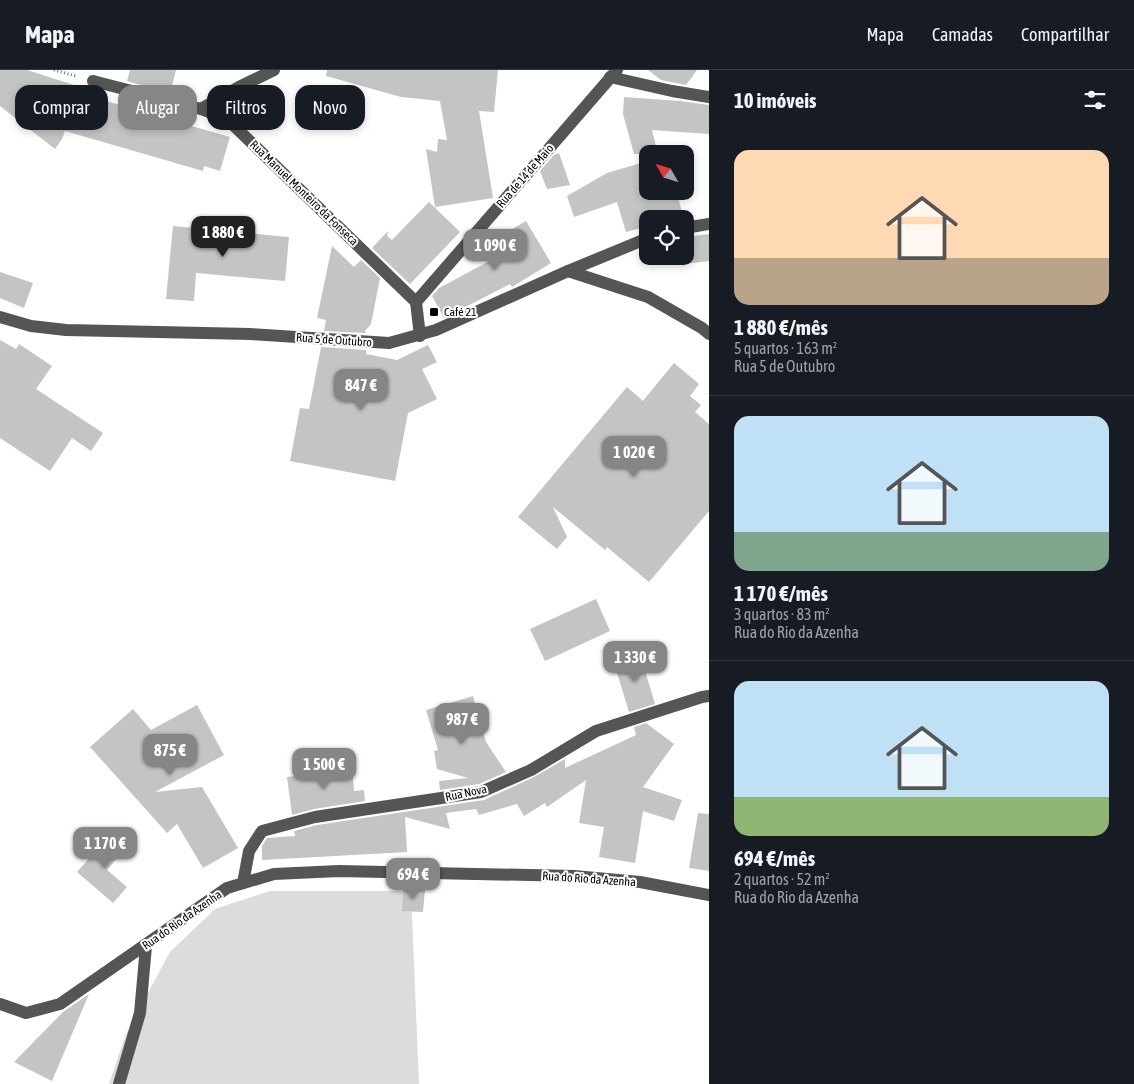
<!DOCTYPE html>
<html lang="pt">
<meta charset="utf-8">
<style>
:root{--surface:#171b24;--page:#242831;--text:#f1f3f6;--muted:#9ea1a6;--line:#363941;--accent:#858687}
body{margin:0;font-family:"Asap Condensed",sans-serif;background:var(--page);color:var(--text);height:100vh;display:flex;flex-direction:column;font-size:19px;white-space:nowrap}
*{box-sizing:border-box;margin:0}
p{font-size:16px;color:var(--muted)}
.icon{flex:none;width:28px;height:28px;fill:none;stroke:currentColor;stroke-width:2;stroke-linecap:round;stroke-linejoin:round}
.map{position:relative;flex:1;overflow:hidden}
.details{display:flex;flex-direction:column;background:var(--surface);width:425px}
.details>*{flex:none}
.top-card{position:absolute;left:15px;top:15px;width:475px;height:45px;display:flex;gap:10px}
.needle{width:32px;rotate:309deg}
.tools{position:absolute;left:639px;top:75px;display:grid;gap:10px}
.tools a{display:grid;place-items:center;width:55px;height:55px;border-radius:10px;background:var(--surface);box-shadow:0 2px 8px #0003;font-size:25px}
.price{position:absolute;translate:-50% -42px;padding:0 11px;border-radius:10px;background:var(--accent);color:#fff;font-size:16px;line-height:32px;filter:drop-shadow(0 1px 2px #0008)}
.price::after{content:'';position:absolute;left:50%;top:30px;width:15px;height:11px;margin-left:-8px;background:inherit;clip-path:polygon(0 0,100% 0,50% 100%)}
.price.active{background:#222;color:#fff}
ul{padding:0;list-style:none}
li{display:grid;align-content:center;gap:10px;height:265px;padding:0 25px}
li+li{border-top:1px solid var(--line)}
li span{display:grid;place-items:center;height:155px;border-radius:15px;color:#555}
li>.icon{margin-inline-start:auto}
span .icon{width:90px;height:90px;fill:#fffc;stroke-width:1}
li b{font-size:21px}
h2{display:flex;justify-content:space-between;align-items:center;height:60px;padding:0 25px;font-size:21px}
.pill{padding:0 18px;border-radius:15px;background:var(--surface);box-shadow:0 2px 8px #0003;font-size:18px;line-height:45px}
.pill.active{background:var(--accent);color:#fff}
header{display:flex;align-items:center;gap:30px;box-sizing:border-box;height:70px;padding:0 25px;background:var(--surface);border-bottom:1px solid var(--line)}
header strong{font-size:24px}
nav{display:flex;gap:28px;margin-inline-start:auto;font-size:18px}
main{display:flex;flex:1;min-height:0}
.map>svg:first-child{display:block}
.green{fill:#dcdcdc}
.building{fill:#c4c4c4}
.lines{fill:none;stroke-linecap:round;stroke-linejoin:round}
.path{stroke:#777;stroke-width:3;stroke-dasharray:1 2.5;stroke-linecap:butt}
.minor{stroke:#555;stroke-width:12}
.poi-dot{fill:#000;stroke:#fff;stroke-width:2}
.labels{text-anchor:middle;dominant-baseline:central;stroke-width:4;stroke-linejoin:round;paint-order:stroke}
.street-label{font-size:12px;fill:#000;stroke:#fff}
.poi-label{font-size:12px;fill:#000;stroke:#fff;text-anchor:start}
</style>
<header>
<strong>Mapa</strong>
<nav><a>Mapa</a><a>Camadas</a><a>Compartilhar</a></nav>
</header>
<main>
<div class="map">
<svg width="709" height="1014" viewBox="0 0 709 1014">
<rect width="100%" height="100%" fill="#fff"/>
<path class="green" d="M270 821H411L419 1014H109L126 964 170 882 215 839Z"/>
<g class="building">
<path d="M0 0H27L80 17 78 23 120 35 122 27 166 38 163 48 230 67 220 101 204 96 203 101 65 61 62 69 55 79 0 36Z"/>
<path d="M130 0H176L170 23 127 11Z"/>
<path d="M327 0H498L494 42 479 41 493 128 435 137 426 79 437 82 438 69 447 70 440 31 401 27 326 6Z"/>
<path d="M648 0H697L686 15 661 10Z"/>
<path d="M243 24 249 38 235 45 224 39 222 36Z"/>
<path d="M624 27 680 31 709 35V64L652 60 658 84H634L623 44Z"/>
<path d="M559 83 570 115 547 119 540 101 554 85Z"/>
<path d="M648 91V121H669L677 123 683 146 672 149H648V156L626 162 617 132 574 147 567 126 607 103Z"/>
<path d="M429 132 460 162 410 214 372 178 388 161 387 166 392 170Z"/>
<path d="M526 151 551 193 512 217 510 214 444 248 432 226 439 218 495 188 487 174Z"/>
<path d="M173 156 289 167 285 211 196 203 194 231 166 229Z"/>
<path d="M709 164V191L685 194V167Z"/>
<path d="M332 176 354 197 361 190 380 208 371 254 365 261 366 263 324 261 326 250 317 248Z"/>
<path d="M0 202 33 213 24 238 0 228Z"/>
<path d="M0 270 16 279 19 274 52 296 36 319 103 363 91 381 72 368 50 401 0 368Z"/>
<path d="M428 275 437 292 422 299 437 329 408 343 395 411 290 391 300 338 309 339 321 277 366 280V284L397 290Z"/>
<path d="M674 293 699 314 690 326 701 335 695 342 709 354V441L649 512 607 477 605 480 553 437 567 467 557 479 518 447 627 317 643 331Z"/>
<path d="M596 529 610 561 545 591 530 559Z"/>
<path d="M640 584 655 634 629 642 614 593Z"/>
<path d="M473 626 486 672 506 702 479 714 440 720 439 711 468 708 437 699 434 681 438 680 426 640Z"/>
<path d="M197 635 224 685 155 722 202 717 238 778 203 798 177 754 167 763 90 677 133 639 151 660Z"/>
<path d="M646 653 674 674 643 717 682 730 674 751 643 741 635 793 599 787 604 757 579 753 586 710 547 737 545 733 524 746 517 734 479 745 476 739 446 743 450 759 405 747 407 782 262 790V776L267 768 295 766 294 761 317 755 484 730 534 707 565 689V698L636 665 634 657Z"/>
<path d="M352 694 354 721 364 720 365 731 314 739 292 745 287 707 330 701V696Z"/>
<path d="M698 743 709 744V801L689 798Z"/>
<path d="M111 764 126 777 107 800 127 817 113 833 77 802Z"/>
<path d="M403 819 425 820 423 842 402 841Z"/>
<path d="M89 924 52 1011 14 992 63 942Z"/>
</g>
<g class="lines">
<path class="path" d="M54 0 76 6"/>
<g class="minor">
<path d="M610 7 672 21 709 27"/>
<path d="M93 11 201 39 227 49 416 232"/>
<path d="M201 39 239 17 274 0"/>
<path d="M685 158 709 154"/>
<path d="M568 201 648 227 702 258 709 264"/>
<path d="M0 247 31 256 66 260 250 264 389 273 436 260 568 201 648 168"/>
<path d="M420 266 416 232 617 0"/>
<path d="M243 813 249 781 262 761 315 747 481 722 531 700 596 661 702 627 709 626"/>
<path d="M0 934 26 943 60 934 227 818 274 804 339 801 574 806 640 812 709 825"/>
<path d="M119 1014 140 943 146 876"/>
</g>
</g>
<rect class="poi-dot" x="429" y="237" width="10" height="10" rx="2.5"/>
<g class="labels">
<g class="street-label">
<text transform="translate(525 106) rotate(-49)">Rua de 14 de Maio</text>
<text transform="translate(304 123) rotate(44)">Rua Manuel Monteiro da Fonseca</text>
<text transform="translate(334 270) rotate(4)">Rua 5 de Outubro</text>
<text transform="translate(466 723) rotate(-12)">Rua Nova</text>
<text transform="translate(589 809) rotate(4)">Rua do Rio da Azenha</text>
<text transform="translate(182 850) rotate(-35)">Rua do Rio da Azenha</text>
</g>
<g class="poi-label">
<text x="444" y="242">Café 21</text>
</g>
</g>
</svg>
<div class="tools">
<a><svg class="needle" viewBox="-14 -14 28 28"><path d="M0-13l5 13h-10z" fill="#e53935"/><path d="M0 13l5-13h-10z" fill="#9ea1a6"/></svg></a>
<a><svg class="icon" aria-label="locate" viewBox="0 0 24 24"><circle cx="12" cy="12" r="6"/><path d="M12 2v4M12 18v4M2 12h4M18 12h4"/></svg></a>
</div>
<b class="price active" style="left:223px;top:188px">1 880 €</b>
<b class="price" style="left:495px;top:201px">1 090 €</b>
<b class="price" style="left:361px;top:341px">847 €</b>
<b class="price" style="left:634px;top:408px">1 020 €</b>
<b class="price" style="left:635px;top:613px">1 330 €</b>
<b class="price" style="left:462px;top:675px">987 €</b>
<b class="price" style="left:170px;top:706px">875 €</b>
<b class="price" style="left:324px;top:720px">1 500 €</b>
<b class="price" style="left:105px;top:799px">1 170 €</b>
<b class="price" style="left:413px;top:830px">694 €</b>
<div class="top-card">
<a class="pill">Comprar</a>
<a class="pill active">Alugar</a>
<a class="pill">Filtros</a>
<a class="pill">Novo</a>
</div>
</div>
<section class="details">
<h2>10 imóveis<svg class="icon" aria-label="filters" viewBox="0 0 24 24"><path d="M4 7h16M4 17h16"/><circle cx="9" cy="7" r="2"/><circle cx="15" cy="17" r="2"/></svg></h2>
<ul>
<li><span style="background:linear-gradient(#ffd9b3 70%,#b9a48a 0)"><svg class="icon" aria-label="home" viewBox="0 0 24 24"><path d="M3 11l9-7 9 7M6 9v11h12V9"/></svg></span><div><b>1 880 €/mês</b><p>5 quartos · 163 m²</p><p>Rua 5 de Outubro</p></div></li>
<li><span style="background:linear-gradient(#bfe0f5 75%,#7fa58c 0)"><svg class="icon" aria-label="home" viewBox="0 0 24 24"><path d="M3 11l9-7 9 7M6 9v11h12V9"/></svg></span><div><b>1 170 €/mês</b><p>3 quartos · 83 m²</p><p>Rua do Rio da Azenha</p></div></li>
<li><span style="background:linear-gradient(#bfe0f5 75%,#8fb573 0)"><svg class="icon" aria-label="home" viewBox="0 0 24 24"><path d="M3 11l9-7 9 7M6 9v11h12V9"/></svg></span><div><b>694 €/mês</b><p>2 quartos · 52 m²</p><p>Rua do Rio da Azenha</p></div></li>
</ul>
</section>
</main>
